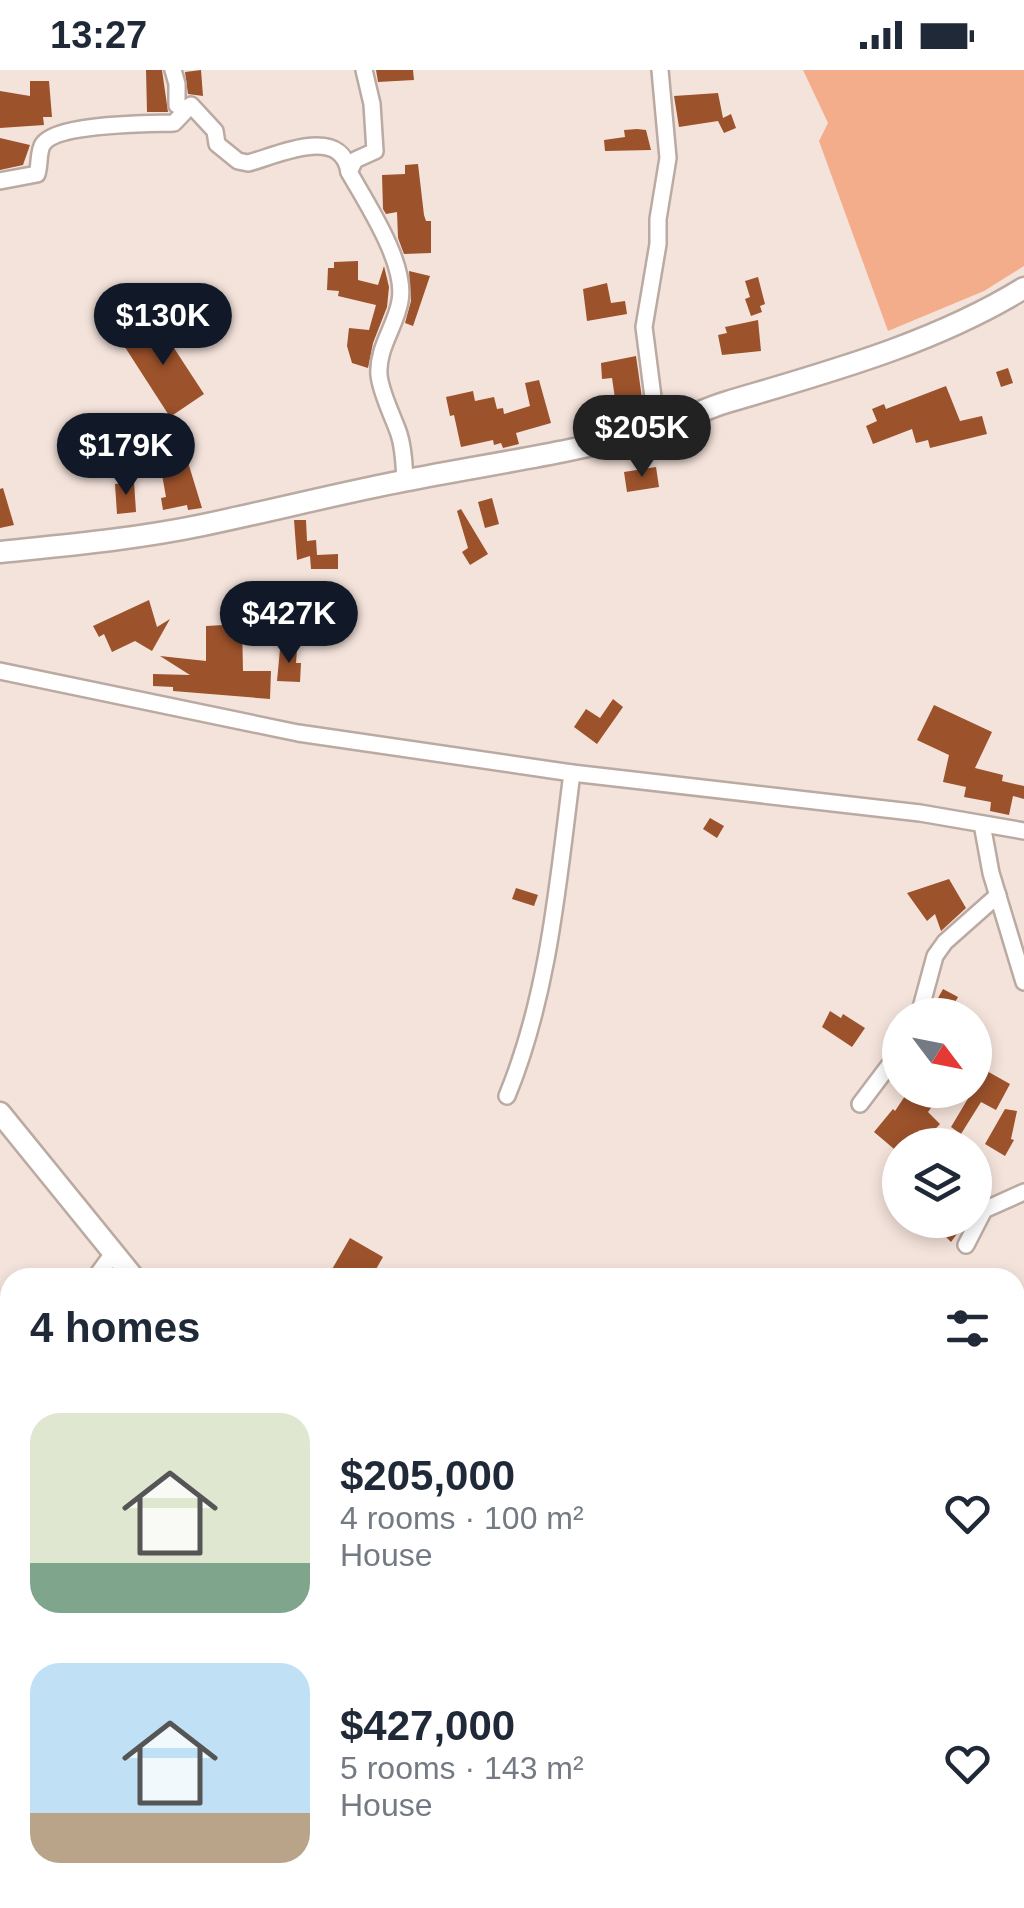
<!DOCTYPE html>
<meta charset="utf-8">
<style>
:root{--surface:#fff;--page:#f2f2f3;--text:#1f2937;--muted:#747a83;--accent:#111827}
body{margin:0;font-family:Helvetica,sans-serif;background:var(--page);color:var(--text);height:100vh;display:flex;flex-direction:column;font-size:38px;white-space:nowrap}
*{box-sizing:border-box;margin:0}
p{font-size:32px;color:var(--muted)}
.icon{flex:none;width:55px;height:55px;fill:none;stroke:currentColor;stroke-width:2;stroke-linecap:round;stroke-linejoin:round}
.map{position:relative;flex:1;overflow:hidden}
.drawer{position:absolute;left:0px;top:1198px;width:1025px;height:642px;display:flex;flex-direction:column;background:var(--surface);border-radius:30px 30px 0 0;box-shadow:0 5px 15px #0003}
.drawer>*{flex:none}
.needle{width:65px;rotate:122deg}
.fabs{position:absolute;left:882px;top:928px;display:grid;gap:20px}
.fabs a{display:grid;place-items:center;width:110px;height:110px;border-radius:50%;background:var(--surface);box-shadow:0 5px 15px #0003;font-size:50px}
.price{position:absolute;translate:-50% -85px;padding:0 22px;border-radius:35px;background:var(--accent);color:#fff;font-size:32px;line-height:65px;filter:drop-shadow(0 2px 5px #0008)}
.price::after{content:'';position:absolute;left:50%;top:60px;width:30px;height:22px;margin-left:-15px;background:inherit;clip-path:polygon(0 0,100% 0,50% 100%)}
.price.active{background:#222;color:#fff}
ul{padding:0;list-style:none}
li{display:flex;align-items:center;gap:30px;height:250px;padding:0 30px}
li span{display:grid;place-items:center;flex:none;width:280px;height:200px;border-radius:30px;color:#555}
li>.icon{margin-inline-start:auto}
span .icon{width:120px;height:120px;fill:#fffc;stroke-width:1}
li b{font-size:42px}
h2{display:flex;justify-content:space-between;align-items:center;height:120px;padding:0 30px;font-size:42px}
.status{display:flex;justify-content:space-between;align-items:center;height:70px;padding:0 50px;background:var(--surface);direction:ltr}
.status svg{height:28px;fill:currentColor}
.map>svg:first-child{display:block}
.green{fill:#f4ad8b}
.building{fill:#9c522b}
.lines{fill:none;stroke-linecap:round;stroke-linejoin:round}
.minor-casing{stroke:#baaaa2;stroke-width:20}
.tertiary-casing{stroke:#baaaa2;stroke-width:25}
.minor{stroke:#fff;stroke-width:15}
.tertiary{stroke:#fff;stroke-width:20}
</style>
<div class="status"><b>13:27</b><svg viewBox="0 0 49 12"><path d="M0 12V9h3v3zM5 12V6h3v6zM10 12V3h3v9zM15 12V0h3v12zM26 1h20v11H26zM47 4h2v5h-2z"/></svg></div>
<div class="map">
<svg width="1024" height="1838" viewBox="0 0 1024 1838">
<rect width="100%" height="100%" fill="#f4e3db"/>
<path class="green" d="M803 0H1024V196L984 221 888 261 819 71 828 53Z"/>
<g class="building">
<path d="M146 0H162L168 42H147Z"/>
<path d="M201 0 203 26 188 24 185 2Z"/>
<path d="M376 0H413L414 10 378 12Z"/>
<path d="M30 11H49L52 47H43L44 55 0 58V21L30 26Z"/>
<path d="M718 23 723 48 731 44 736 58 724 63 718 51 679 57 674 26Z"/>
<path d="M637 59 646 60 651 80 605 81 604 70 625 67 624 60Z"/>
<path d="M0 68 30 75 23 95 0 100Z"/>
<path d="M418 94 424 145 426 151H431V183L404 184 398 168 397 142 386 144 383 139 382 105 405 104V95Z"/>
<path d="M358 191V210L378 215 384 196 389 217 387 237 373 273 368 298 352 293 347 276 349 258 369 260 376 235 338 226 339 221 327 220 328 198H334V192Z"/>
<path d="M409 201 430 206 413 256 405 253 411 231Z"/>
<path d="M758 207 765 234 760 236 762 242 751 246 745 229 750 227 745 211Z"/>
<path d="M607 213 611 233 625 231 627 244 587 251 583 219Z"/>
<path d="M155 249 204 324 170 347 121 271Z"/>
<path d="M758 250 761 281 722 285 718 265 727 263 725 257Z"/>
<path d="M636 286 643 335 617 342 612 308 602 309 601 293Z"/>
<path d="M1008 298 1013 313 1001 317 996 302Z"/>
<path d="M539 310 551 353 516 363 519 374 503 378 501 373 494 375 493 370 461 377 454 345 450 346 446 327 473 321 475 331 494 327 497 339 503 338 504 344 530 336 525 313Z"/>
<path d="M946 316 960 351 982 346 987 364 930 378 928 370 916 373 912 359 873 374 866 356 877 351 872 339 884 334 886 339Z"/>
<path d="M178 373 184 390 187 389 202 438 188 440 187 435 163 440 161 428 166 427 161 399 146 404 140 386Z"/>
<path d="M656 397 659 417 627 422 624 402Z"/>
<path d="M134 411 136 442 117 444 115 414Z"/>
<path d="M3 418 14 455 0 458V419Z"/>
<path d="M492 428 499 454 485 458 478 432Z"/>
<path d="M461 439 488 484 470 495 462 482 468 478 457 441Z"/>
<path d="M294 450H306L307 471 316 470 317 485 338 484V499H311L310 486 297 490Z"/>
<path d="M149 530 157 557 170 549 152 581 135 571 112 582 104 564 99 567 93 556Z"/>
<path d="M242 554 243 601H271L270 629 173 621V617L153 616V604L190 605 160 586 206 591V556Z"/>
<path d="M280 579H297L296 593H301L300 612 277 611Z"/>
<path d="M613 629 623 637 597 674 574 657 586 639 600 648Z"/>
<path d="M934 635 992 662 975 698 1003 705 1002 711 1024 716V729L1013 726 1009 745 990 741 991 732 964 727 966 717 943 712 949 685 917 670Z"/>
<path d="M710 748 724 756 717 768 703 759Z"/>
<path d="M949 809 966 838 941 861 935 844 927 851 907 823Z"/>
<path d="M516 818 538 825 534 836 512 829Z"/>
<path d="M943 919 958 927 948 945 932 939Z"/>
<path d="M830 941 841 948 843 944 865 958 852 977 822 957Z"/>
<path d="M985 1000 1010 1014 996 1040 981 1032 961 1064 951 1057Z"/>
<path d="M909 1020H944L928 1042 940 1054 920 1075H900V1084L874 1062 893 1039 895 1041Z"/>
<path d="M1005 1039 1017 1041 1011 1069 1014 1070 1005 1086 985 1074Z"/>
<path d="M945 1150H955L962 1157 951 1172 937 1158Z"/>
<path d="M350 1168 383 1187 371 1208H327Z"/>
</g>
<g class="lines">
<g class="minor-casing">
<g id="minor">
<path d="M173 0 177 14V35L186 39"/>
<path d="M349 102 355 90 375 81 372 34 364 0"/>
<path d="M0 111 37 104C40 95 38 81 43 74 57 53 150 54 174 53L191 35 215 61 217 74 238 91 248 93C276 86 341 54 349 102 367 134 407 194 400 231 396 256 377 278 379 305 381 324 393 346 399 364 404 379 404 395 405 410"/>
<path d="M657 358 644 257 658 174V149L668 88 660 0"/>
<path d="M0 601 298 663 572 703 920 743 1024 761"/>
<path d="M982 754 991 803 1024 912"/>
<path d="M919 945 935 886 945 872 998 825"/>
<path d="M507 1026C549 924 558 812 572 703"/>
<path d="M860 1034 900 981"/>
<path d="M966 1175 984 1140 1024 1122"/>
<path d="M95 1208 114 1182"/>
<path d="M0 1321 10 1310"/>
<path d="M0 1727 10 1710"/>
<path d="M532 1838 536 1830"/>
</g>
</g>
<g class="tertiary-casing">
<g id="tertiary">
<path d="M0 482C68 475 136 469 203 455 270 441 336 424 403 411 488 394 573 383 656 359 680 352 703 339 727 332 828 302 933 274 1024 218"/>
<path d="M0 1043 134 1208"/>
<path d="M1015 1776 1024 1766"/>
<path d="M870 1830 881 1838"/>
<path d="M960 1838 967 1830"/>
</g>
</g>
<use href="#minor" class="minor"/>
<use href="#tertiary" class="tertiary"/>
</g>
</svg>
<div class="fabs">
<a><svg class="needle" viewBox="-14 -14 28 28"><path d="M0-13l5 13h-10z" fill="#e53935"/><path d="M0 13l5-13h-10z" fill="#747a83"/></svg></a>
<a><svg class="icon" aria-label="layers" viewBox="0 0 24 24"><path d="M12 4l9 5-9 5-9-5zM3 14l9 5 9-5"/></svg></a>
</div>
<b class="price" style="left:163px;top:298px">$130K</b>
<b class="price active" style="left:642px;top:410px">$205K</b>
<b class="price" style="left:126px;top:428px">$179K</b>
<b class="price" style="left:289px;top:596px">$427K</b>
<section class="drawer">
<h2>4 homes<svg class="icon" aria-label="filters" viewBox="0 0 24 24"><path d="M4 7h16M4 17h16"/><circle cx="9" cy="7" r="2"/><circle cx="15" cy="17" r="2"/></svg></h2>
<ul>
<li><span style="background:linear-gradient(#dfe7d0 75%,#7fa58c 0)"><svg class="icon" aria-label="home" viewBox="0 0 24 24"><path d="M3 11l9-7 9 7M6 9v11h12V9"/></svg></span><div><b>$205,000</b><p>4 rooms · 100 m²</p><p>House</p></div><svg class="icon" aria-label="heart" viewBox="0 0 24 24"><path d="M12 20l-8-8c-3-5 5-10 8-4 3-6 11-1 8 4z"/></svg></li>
<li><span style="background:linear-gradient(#bfe0f5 75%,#b9a48a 0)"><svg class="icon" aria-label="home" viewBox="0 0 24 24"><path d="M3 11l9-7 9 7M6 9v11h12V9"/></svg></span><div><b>$427,000</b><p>5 rooms · 143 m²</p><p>House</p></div><svg class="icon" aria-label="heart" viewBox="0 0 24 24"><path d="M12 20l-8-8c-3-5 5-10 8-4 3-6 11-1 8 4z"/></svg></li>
</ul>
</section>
</div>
